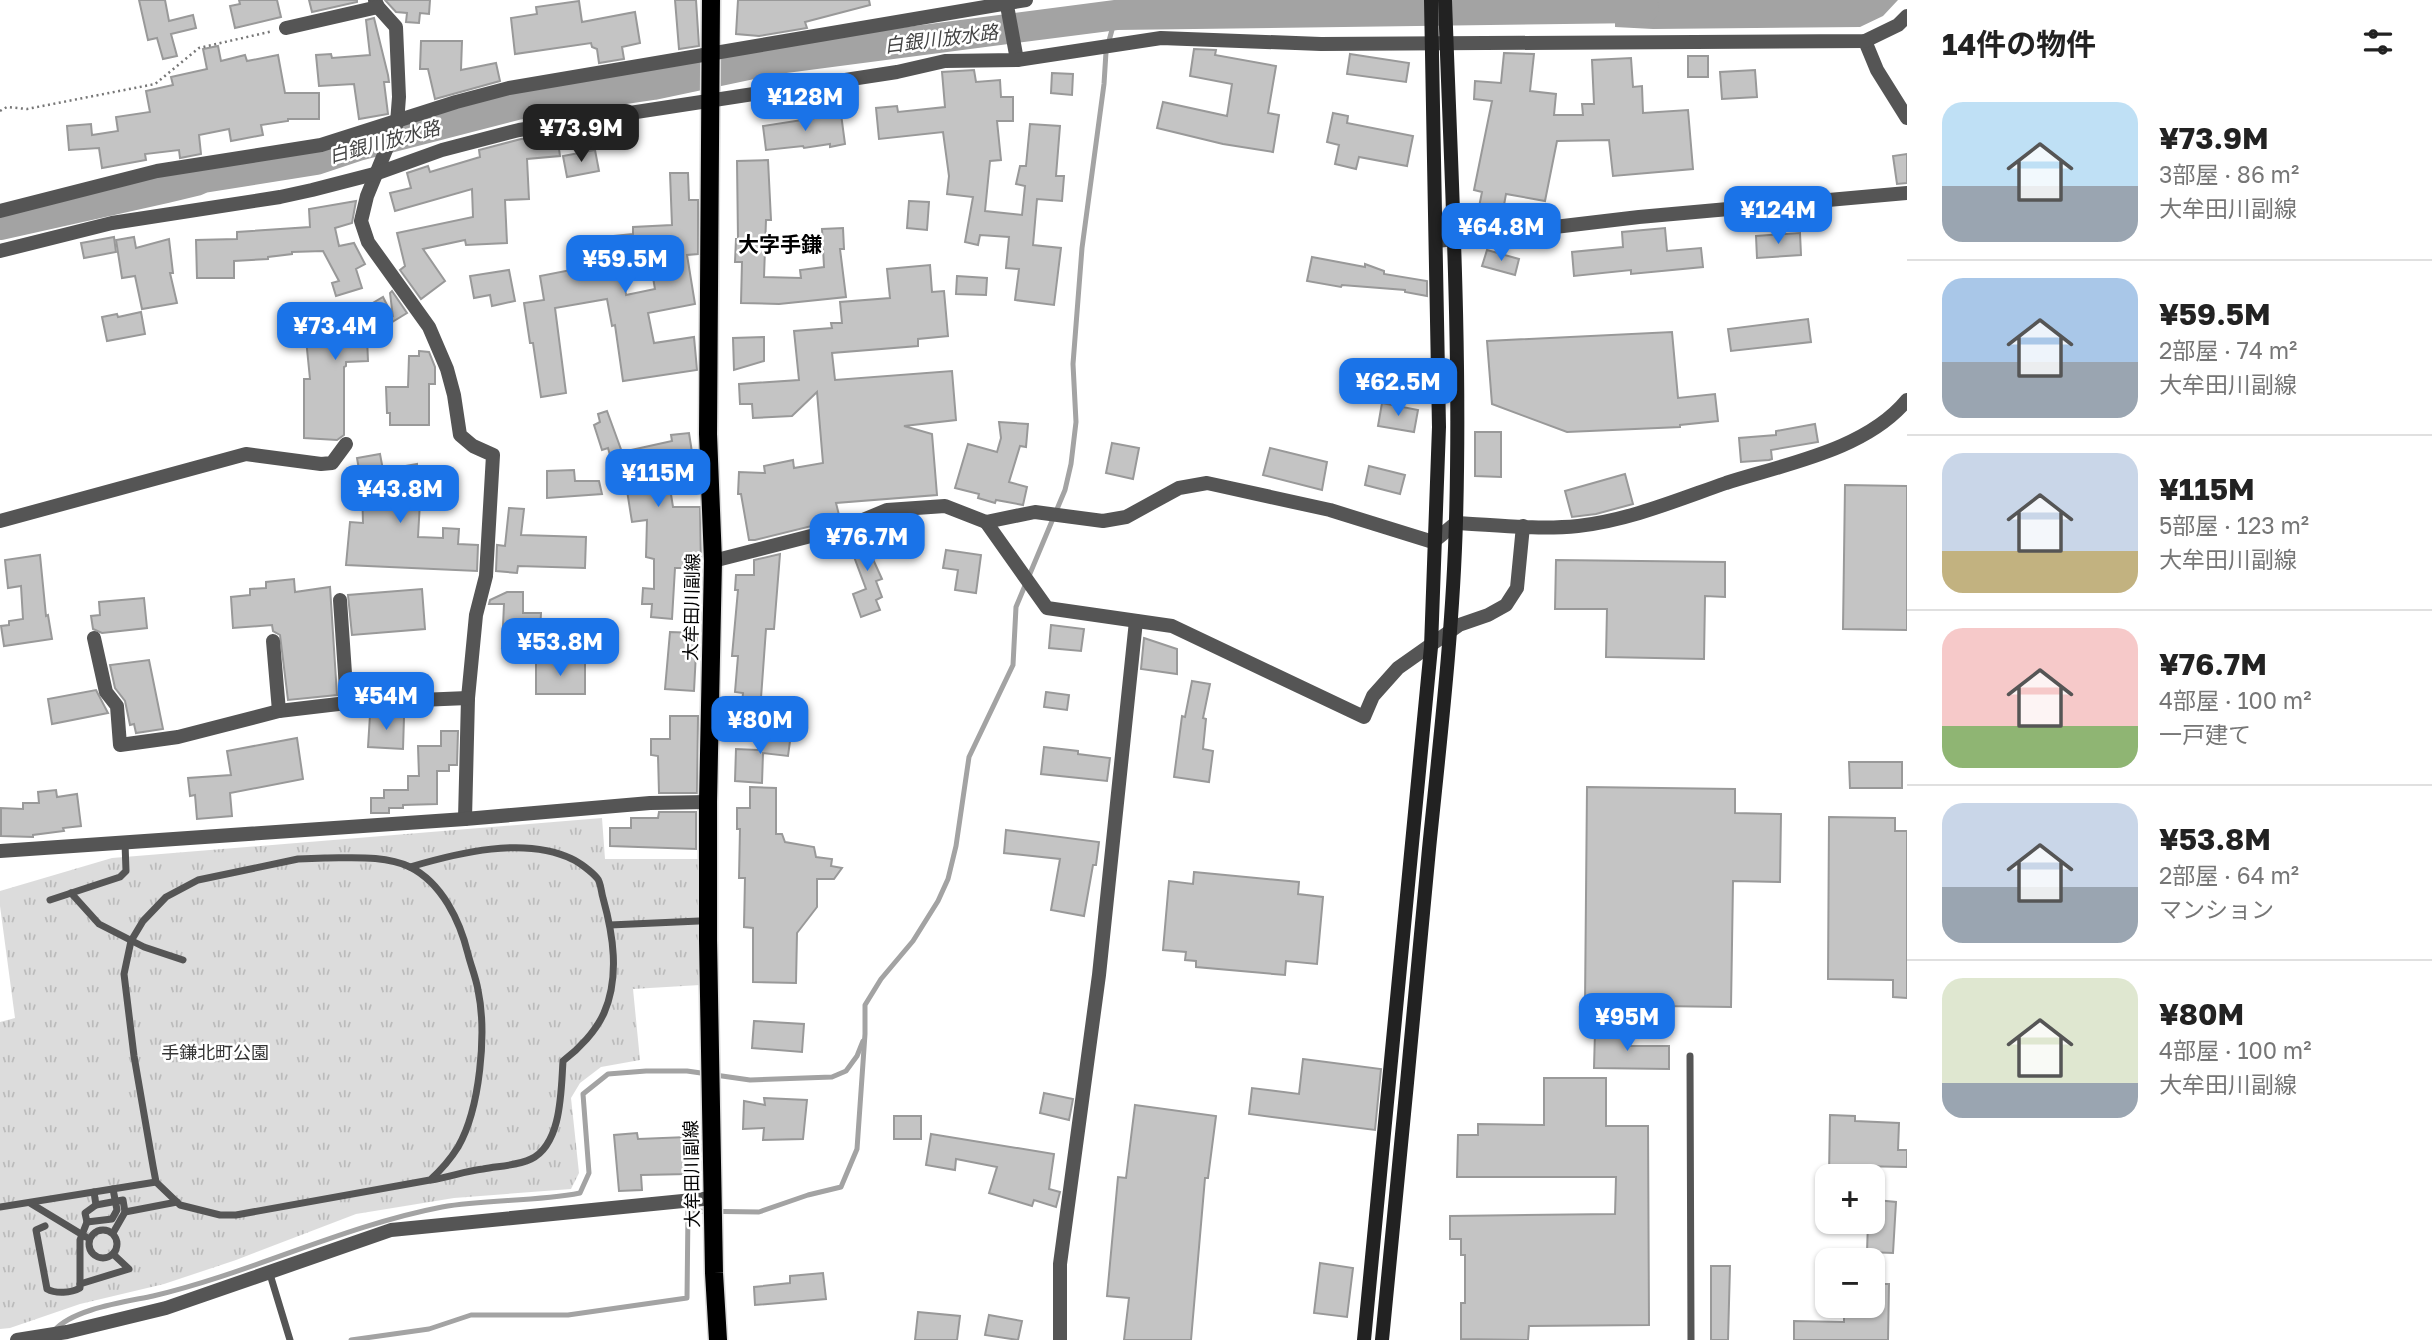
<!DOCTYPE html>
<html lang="ja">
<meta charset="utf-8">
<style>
:root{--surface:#fff;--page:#f2f2f2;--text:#222;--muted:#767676;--line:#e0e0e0;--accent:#1a73e8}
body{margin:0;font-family:"Golos Text","Noto Sans JP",sans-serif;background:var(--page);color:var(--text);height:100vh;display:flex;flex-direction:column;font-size:26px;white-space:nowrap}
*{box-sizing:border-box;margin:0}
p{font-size:23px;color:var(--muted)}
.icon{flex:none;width:38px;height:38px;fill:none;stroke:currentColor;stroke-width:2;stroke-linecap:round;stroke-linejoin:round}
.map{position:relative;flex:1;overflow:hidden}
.drawer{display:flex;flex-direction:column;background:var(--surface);width:525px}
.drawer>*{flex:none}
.fabs{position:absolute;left:1815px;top:1164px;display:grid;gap:14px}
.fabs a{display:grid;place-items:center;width:70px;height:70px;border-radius:14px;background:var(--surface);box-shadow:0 2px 5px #0004;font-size:35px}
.price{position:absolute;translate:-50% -60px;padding:0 16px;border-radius:14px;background:var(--accent);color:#fff;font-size:23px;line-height:46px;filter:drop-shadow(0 2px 4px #0008)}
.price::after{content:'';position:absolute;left:50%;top:42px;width:21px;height:16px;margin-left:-10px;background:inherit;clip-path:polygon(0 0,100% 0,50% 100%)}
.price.current{background:#222;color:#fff}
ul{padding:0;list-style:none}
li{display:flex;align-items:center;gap:21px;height:175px;padding:0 35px}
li+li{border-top:2px solid var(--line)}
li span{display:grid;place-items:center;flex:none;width:196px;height:140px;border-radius:21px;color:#555}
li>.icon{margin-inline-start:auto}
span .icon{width:84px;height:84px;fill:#fffc;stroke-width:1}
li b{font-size:30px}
h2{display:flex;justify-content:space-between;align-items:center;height:84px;padding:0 35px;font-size:30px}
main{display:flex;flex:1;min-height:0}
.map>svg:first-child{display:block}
.park{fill:url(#park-tufts)}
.water{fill:#a3a3a3}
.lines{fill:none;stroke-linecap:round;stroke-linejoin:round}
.stream{stroke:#a3a3a3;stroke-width:5}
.river{stroke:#a3a3a3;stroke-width:30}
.building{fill:#c4c4c4;stroke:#999;stroke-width:2;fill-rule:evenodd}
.primary-casing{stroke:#dbdbdb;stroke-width:21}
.path{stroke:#777;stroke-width:2.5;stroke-dasharray:2 3.5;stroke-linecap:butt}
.lane{stroke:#555;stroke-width:7}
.street{stroke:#555;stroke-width:14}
.secondary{stroke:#222;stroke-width:14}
.primary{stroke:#000;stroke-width:18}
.labels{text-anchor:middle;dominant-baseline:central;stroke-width:5;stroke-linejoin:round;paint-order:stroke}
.street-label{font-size:18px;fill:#000;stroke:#fff}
.park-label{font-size:18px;fill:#333;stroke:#fff}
.water-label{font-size:19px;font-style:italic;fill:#444;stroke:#fff}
.quarter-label{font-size:21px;font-weight:bold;fill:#000;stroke:#fff}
</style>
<main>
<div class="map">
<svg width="1907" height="1340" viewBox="0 0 1907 1340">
<defs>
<pattern id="park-tufts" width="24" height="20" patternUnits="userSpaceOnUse" patternTransform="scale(1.75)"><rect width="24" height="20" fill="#dcdcdc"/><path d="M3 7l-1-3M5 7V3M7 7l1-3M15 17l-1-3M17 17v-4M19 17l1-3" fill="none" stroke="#bbb"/></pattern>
</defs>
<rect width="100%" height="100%" fill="#fff"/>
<path class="park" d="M602 818 605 859H698L700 985 633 989 640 1060 601 1067 580 1083 571 1098 579 1173 571 1189 454 1198 356 1214 236 1260 164 1284 80 1304 10 1328 0 1329V1022L15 1018 0 906V891L112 858Z"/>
<path class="water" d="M1605 0H1898L1883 16 1860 27 1653 29 1615 27V17L1604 16Z"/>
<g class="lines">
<g class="stream">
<path d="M54 1331C72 1309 125 1302 153 1296 251 1273 343 1226 442 1207 487 1199 534 1202 580 1193L589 1173 583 1094 608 1074 646 1071H687L750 1080 832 1077 846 1071 857 1056 863 1041"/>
<path d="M351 1340 429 1329 471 1315H568L687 1298 688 1211 759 1212 808 1195 841 1187 857 1149 865 1034V1005L881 979 913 941 938 901 948 879 956 846 969 757 1013 665 1016 607 1065 490 1071 464 1076 422 1073 364 1082 248 1104 84 1106 52 1116 15"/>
</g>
<path class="river" d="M0 225 166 188 196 181 203 178 316 160 358 146 517 105 653 85 777 59 1116 15 1644 8"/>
</g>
<g class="building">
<path d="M139 0H165L169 21 193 15 196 28 171 34 177 56 163 59 157 38 148 40Z"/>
<path d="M239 0H277L281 17 235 28 230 6 240 4Z"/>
<path d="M309 0H357V2L312 12Z"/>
<path d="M385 0H430L429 14 420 13 419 23 406 22 407 13 396 12Z"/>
<path d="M675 0H696L699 46 679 49Z"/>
<path d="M738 0H869L870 5 805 22 807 28 759 36 736 34Z"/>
<path d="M579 1 582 22 635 12 640 43 622 47 624 59 599 63 597 49 592 47 591 43 515 54 511 18 537 14 536 7Z"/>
<path d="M374 18 388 75 389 82H384L388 114 359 119 354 84 319 86 316 55 331 54 332 58 370 55 366 20Z"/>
<path d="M421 41H462L461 70 496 63 500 81 435 99 428 69H420Z"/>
<path d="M218 46 221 61 245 55 247 61 278 55 285 93H319V119H288V121L261 125 263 135 231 141 229 129 199 135 201 154 180 158 179 150 145 154 146 160 102 168 99 148 69 150 67 126 91 124 92 135 118 131 116 117 150 112 146 91 173 85 171 77 207 69 203 49Z"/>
<path d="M1194 49 1216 50 1215 55 1276 66 1268 113 1279 115 1273 152 1223 144 1157 128 1163 102 1227 116 1232 84 1190 76Z"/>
<path d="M1504 53 1534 54 1530 91 1556 94 1554 115H1583L1582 104H1594L1592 60 1631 58 1633 87 1642 86 1643 113 1688 110 1693 169 1613 176 1609 140 1557 141 1545 201 1506 194 1502 216 1478 212 1482 192 1474 190 1492 101 1474 99 1475 81 1501 83Z"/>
<path d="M1350 54 1409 63 1406 82 1347 74Z"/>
<rect x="1688" y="56" width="20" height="21"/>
<path d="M974 70 976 82 1000 80 1001 97H1013V121H997L1001 160 990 161 985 211 1022 215 1025 186 1016 184 1020 166H1026L1030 124 1060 126 1056 176H1064L1062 201 1037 199 1033 245 1061 248 1054 305 1015 300 1019 269 1006 268 1009 237 980 235 978 245 965 242 973 197 947 194 949 176 943 132 879 139 876 108 897 106 898 112 945 107 942 72Z"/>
<path d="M1755 70 1757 97 1722 99 1720 72Z"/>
<path d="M1052 73 1073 74 1072 95 1051 93Z"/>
<path d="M1333 113 1348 116 1347 123 1413 136 1407 166 1359 157 1356 169 1335 164 1339 145 1327 142Z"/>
<path d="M841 114 845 144 830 147V144L804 148 803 146 766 150 763 126Z"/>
<path d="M557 135 560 156 527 159 529 199 505 200 507 243 466 245 465 240 423 249 445 281 421 299 400 270 405 266 397 233 473 217 472 189 395 211 390 193 411 188 407 173 428 166 430 172 480 157 479 150 521 139Z"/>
<path d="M595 150 599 171 567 177 563 156Z"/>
<path d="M1907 154V183L1897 184 1893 156Z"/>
<path d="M768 160 771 220H766L764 277 801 278 800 270 824 267 822 229 843 228 844 249H840L846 297 779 304 741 303 742 262H735L736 239H738L737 161Z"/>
<path d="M670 173H688L689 200H698V254L687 255 695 304 648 313 654 343 694 337 697 370 623 381 615 325 612 326 607 299 555 308 566 393 541 397 533 343H530L524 303 544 300 540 276 571 270 568 256 597 252 595 238 633 234V227L672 225ZM651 266 655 289 626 295 623 268Z"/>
<path d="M356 201 352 223 335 228 339 246 354 243 365 264 356 269 362 288 336 296 332 283 339 281 323 251 292 252V254L268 257V259L234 261V278H197L196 240 237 239V232L310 227 309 209Z"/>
<path d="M909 201 929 202 927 230 907 228Z"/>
<path d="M1665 228 1667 251 1701 248 1703 267 1631 274V270L1574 276 1572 252 1623 247 1622 232Z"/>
<path d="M1800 233 1801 255 1757 258 1756 236Z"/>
<path d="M114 237 116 252 84 258 81 243Z"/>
<path d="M134 237 136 248 169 239 173 273H170L177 303 142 309 135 276 122 278 116 240Z"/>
<path d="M1487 250 1519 259 1515 275 1482 266Z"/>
<path d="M1312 257 1365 267V264L1384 271V274L1427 281V296L1405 292V290L1342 285 1341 287 1307 281Z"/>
<path d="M930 265 932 292 944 291 948 336 918 339V346L832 353 835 380 952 371 956 420 904 426 932 434 937 495 836 503 840 519 755 540H749L741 494H738L739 472 765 473 764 466 793 460 794 468 823 463 817 392 792 416 753 418 752 404H740L739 384 799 380 794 331 832 328 831 323H842L840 302 890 298 887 269Z"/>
<path d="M509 270 515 301 492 306 490 295 474 298 470 276Z"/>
<path d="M957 276 987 278 986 295 956 294Z"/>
<path d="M392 291 407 313 384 327 383 324V337L367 338 368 361 346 362V366L344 367V435L337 440 304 438V379H310L306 339 298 340 294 312 338 307 340 323 381 321 371 304 383 297 393 317 390 293Z"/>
<path d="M141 312 145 334 107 341 102 317 117 314 118 317Z"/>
<path d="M1808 319 1811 342 1731 351 1728 329Z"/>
<path d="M1672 332 1678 398 1715 394 1718 421 1680 425V427L1567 432 1492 404 1487 341Z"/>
<path d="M764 337V361L734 370 733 338Z"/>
<path d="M419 351 429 352 435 367V384H429V425H390V413H387L386 387H408L409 356H419Z"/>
<path d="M1382 403 1418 410 1414 432 1378 426Z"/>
<path d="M607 411 622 452 672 441 671 435 689 433 694 465 667 469 673 507H700L701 568H675L672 619 651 617 652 604H642L643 588 654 589V559L646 557 647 520 632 522 625 478 617 481 608 448 602 450 594 425 600 422 598 414Z"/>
<path d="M999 422 1028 424 1026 447 1020 446 1009 482 1027 487 1023 505 996 500 995 503 978 498 979 494 955 488 968 444 997 452 1001 438Z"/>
<path d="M1815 424 1818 442 1771 450 1772 459 1769 460 1741 462 1739 438 1776 435V431Z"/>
<path d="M1475 432H1501V477L1475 476Z"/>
<path d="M1112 443 1139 448 1133 479 1106 473Z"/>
<path d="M1270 448 1327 462 1322 490 1263 475Z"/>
<path d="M380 454 383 470 417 464V466L422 467 418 537 443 538V528L459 529 458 544 478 545 477 571 346 565 350 522 363 523 362 487 357 458Z"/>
<path d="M1369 466 1405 475 1400 494 1365 485Z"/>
<path d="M574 470 575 481H599L602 494 547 498V471Z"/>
<path d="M1625 474 1633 504 1596 514 1572 517 1565 491Z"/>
<path d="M1845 485 1907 486V630L1843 629Z"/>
<path d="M509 508 524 509 521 535 586 537 585 568 518 566 517 573 496 571 497 545 505 546Z"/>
<path d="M872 530 878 556 872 557 882 579 876 581 882 597 876 600 880 610 861 617 853 594 866 589 850 546 854 545 852 535Z"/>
<path d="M946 550 981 555 976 593 955 590 958 570 943 568Z"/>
<path d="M780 554 774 629H766L761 698 764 699 763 714 741 712 743 693 735 692 738 656H732L738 590H735L736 575H754V560Z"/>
<path d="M40 555 46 616 48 615 52 639 4 646 1 626 9 625V621L23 619 21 586 8 588 5 560Z"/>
<path d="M1556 560 1725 562V597L1705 596 1704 659 1606 657 1607 609H1555Z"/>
<path d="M294 579 295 592 330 587 337 695 288 700 280 635 273 631 272 625 233 628 231 597 250 595V589L266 588V582Z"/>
<path d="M422 589 425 629 352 635 348 595Z"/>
<path d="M507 592H523V613H541L539 650 502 648 504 604H489L490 600Z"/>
<path d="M144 598 147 628 102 633 93 629 91 616 100 615 99 602Z"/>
<path d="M1051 625 1084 629 1081 651 1049 648Z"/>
<path d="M670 632 697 633 694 691 665 689Z"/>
<path d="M1144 638 1177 649V674L1141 669Z"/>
<path d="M149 660 163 729 136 733 134 724 130 725 125 701 115 688 110 665Z"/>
<rect x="536" y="663" width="49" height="31"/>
<path d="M1192 681 1210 684 1203 718 1206 719 1203 749 1213 751 1209 782 1174 777 1182 716 1185 717Z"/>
<path d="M96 690 108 713 52 724 48 699Z"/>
<path d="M1046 692 1069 695 1067 710 1044 707Z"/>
<path d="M370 715 404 717 403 749 368 747Z"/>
<path d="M670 716H698L697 793H659L658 756 651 755V739H670Z"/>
<path d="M441 731H458L457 765H449V771H437V804L403 805V808H389V813H371V798H384V790H408V776H419L418 746H441Z"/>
<path d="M760 731 791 734 788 756 763 753 762 783 735 781 736 749 758 750Z"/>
<path d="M297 738 303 779 230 793 232 816 197 819 195 795 190 796 188 778 231 775 227 751Z"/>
<path d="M1044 747 1078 751V754L1110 758 1107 781 1041 774Z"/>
<path d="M1849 762H1902V788H1850Z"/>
<path d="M750 787 776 788V834H782L785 842 814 847 816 857 832 859 831 866 842 868 834 879H817V907L797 933 796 983 753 982V928L744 927 745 878H739L740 829H737V808H750Z"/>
<path d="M1587 787 1735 789V813L1781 814 1780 882 1733 881 1731 1007 1585 1005Z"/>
<path d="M56 790 57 797 77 794 81 826 63 828 64 831 33 835V837L1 836V808L23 809V803H39L38 792Z"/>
<path d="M659 812H696V849L610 846V828H631V818H658Z"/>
<path d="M1829 817 1895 818V831H1907V998L1893 997V980L1828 979Z"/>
<path d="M1006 830 1099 842 1096 865H1093L1084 916 1051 910 1060 859 1004 853Z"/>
<path d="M1194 872 1299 882 1298 894 1323 897 1317 964 1286 961 1285 975 1196 967V961L1185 960 1186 952 1163 950 1169 881 1193 884Z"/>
<path d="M754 1021 804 1024 802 1052 752 1048Z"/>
<path d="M1595 1031 1629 1032V1046H1669V1069L1594 1068Z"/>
<path d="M1303 1059 1381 1069 1375 1130 1249 1114 1252 1088 1299 1094Z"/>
<path d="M1544 1078H1606V1126H1648L1649 1325 1529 1326 1528 1340 1461 1339V1303H1465V1255H1461V1239H1450V1216L1615 1214 1616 1177H1457L1458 1135H1478V1124L1544 1125Z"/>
<path d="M1044 1093 1073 1099 1069 1120 1040 1113Z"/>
<path d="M764 1098 807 1100 803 1139 763 1140 764 1128 743 1129 744 1101 765 1105Z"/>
<path d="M1135 1105 1216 1116 1208 1178H1205L1191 1340H1124L1129 1298 1107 1296 1118 1177 1126 1178Z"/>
<path d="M1830 1115 1855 1116V1121L1899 1123 1898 1150H1907V1167L1856 1166V1176H1829Z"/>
<rect x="894" y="1116" width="27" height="23"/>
<path d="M637 1133 638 1139 687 1137 688 1174 641 1175 642 1190 619 1191 614 1135Z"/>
<path d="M931 1134 1054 1154 1049 1189 1060 1192 1056 1207 1034 1200 1032 1206 989 1193 997 1167 956 1159 955 1170 926 1165Z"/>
<path d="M1876 1200 1896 1202 1893 1253 1867 1252 1868 1222H1874Z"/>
<path d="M1320 1263 1353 1268 1347 1317 1314 1313Z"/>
<path d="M1711 1266H1730L1728 1340H1711Z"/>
<path d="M823 1273 826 1299 755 1305 754 1287 790 1283V1276Z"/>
<path d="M1872 1284H1889L1888 1340H1794V1321L1844 1322V1306H1872Z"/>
<path d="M918 1312 960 1316 957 1340H915Z"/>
<path d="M989 1315 1022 1321 1018 1340 985 1335Z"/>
</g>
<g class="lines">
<g class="primary-casing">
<path id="primary" d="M711 0 708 434 713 561 708 802V940L714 1273 718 1340"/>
</g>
<path class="path" d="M0 111 7 107 27 109 155 84 199 48 273 31"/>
<g class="lane">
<path d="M325 858C352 858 385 855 410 867 442 883 460 921 468 954 471 966 476 978 478 990 487 1033 480 1109 458 1147 450 1160 441 1170 430 1180L236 1215H220L180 1205 156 1182 153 1166 134 1056 124 974 131 941 143 921 166 897 198 880 298 859Z"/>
<path d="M410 867C457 853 525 836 572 859 579 862 592 872 597 878 601 882 601 892 603 898 613 934 620 976 604 1013 596 1031 579 1049 563 1061 561 1090 562 1144 531 1159 516 1166 499 1166 483 1169 466 1171 449 1177 431 1180"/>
<path d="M71 893 99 924 144 947 183 960"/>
<path d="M50 900 120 877 126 871 125 843"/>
<path d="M610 925 699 921"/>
<path d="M1690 1056 1691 1340"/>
<path d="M94 1192 96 1205 85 1213 87 1222 112 1219 117 1210 113 1189"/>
<path d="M30 1203 86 1237"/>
<path d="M96 1205 123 1200 125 1212"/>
<path d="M0 1207 156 1182"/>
<path d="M45 1226 36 1230 47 1289C56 1294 71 1293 80 1288V1240L87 1222"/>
<circle cx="103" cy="1244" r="14"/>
<path d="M113 1233 125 1212 177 1202"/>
<path d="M269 1271 290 1340"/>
<path d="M80 1284 129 1269 113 1254"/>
</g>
<g class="street">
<path d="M375 0 378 7 396 27 399 97 397 123 367 196 361 221 368 242 429 327 447 369 454 395 460 435 473 446 493 455 486 576 476 615 468 698 465 819"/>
<path d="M1006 0 1017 60"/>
<path d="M286 28 378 7"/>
<path d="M1865 41 1877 70 1907 118"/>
<path d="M0 211 157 171 321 145 456 102 509 88 1026 0"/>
<path d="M1437 241 1639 217 1907 193"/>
<path d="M0 251 112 223 280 197 312 190 378 173 442 150 519 130 897 72 945 61 1017 60 1161 38 1321 44 1865 41 1898 25 1907 16"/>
<path d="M0 521 246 454 321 464 332 463 346 444"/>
<path d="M986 522 1047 608 1172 626 1364 717 1373 696 1398 668 1459 625 1488 615 1506 605 1517 588 1523 526"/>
<path d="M713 561 846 527 887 510 945 506 986 522 1035 512 1103 521 1126 517 1179 488 1207 483 1330 510 1433 542 1456 523C1496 525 1538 530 1578 526 1630 520 1677 500 1726 483 1785 464 1866 450 1907 400"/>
<path d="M340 600 347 703"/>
<path d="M94 638 106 692 117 706 120 745 178 737 279 711 347 703 468 698"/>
<path d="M273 641 279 711"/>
<path d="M0 851 465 819 650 803 708 802"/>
<path d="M17 1340 67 1332 166 1308 391 1230 713 1198"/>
<path d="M1060 1340V1264L1099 975 1136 621"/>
</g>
<g class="secondary">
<path d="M1364 1340 1431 647 1439 427 1431 0"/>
<path d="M1382 1340C1398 1176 1414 1013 1429 849 1440 740 1453 630 1456 520 1461 346 1451 173 1445 0"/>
</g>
<use href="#primary" class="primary"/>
</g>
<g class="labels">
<g class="street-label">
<text transform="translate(691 607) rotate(-89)">大牟田川副線</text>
<text transform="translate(691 1174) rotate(-91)">大牟田川副線</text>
</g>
<g class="park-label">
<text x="215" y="1052">手鎌北町公園</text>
</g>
<g class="water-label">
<text transform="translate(941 38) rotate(-7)">白銀川放水路</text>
<text transform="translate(384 141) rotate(-15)">白銀川放水路</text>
</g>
<g class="quarter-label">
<text x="780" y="244">大字手鎌</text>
</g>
</g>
</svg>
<div class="fabs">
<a>+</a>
<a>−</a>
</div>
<b class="price" style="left:805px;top:133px">¥128M</b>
<b class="price current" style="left:581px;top:164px">¥73.9M</b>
<b class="price" style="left:1778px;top:246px">¥124M</b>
<b class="price" style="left:1501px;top:263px">¥64.8M</b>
<b class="price" style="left:625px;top:295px">¥59.5M</b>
<b class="price" style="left:335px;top:362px">¥73.4M</b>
<b class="price" style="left:1398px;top:418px">¥62.5M</b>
<b class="price" style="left:658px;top:509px">¥115M</b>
<b class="price" style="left:400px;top:525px">¥43.8M</b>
<b class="price" style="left:867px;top:573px">¥76.7M</b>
<b class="price" style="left:560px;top:678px">¥53.8M</b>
<b class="price" style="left:386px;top:732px">¥54M</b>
<b class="price" style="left:760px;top:756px">¥80M</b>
<b class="price" style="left:1627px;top:1053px">¥95M</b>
</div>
<section class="drawer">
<h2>14件の物件<svg class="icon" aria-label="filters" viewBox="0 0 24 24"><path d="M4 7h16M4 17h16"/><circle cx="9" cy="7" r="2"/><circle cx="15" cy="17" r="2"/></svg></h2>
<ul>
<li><span style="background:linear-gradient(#bfe0f5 60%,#9aa5b1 0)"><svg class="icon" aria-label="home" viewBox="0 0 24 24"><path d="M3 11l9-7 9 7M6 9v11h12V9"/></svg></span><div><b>¥73.9M</b><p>3部屋 · 86 m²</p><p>大牟田川副線</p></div></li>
<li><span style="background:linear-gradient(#a9c7e8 60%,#9aa5b1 0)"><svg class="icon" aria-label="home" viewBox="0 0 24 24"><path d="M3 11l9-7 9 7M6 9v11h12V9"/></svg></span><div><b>¥59.5M</b><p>2部屋 · 74 m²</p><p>大牟田川副線</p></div></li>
<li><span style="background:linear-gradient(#c9d6e8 70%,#c2b280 0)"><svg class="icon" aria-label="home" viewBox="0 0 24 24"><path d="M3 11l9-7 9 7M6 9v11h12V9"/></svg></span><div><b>¥115M</b><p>5部屋 · 123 m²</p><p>大牟田川副線</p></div></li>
<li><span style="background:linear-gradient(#f6c9c9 70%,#8fb573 0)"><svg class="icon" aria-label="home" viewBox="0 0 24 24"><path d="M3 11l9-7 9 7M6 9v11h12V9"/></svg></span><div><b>¥76.7M</b><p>4部屋 · 100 m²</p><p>一戸建て</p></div></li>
<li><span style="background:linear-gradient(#c9d6e8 60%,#9aa5b1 0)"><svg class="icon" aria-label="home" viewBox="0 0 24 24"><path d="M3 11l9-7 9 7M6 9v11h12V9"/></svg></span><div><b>¥53.8M</b><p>2部屋 · 64 m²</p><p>マンション</p></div></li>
<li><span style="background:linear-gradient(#dfe7d0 75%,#9aa5b1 0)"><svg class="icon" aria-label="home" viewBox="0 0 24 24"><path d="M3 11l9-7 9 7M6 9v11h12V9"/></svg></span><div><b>¥80M</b><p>4部屋 · 100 m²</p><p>大牟田川副線</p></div></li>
</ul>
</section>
</main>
